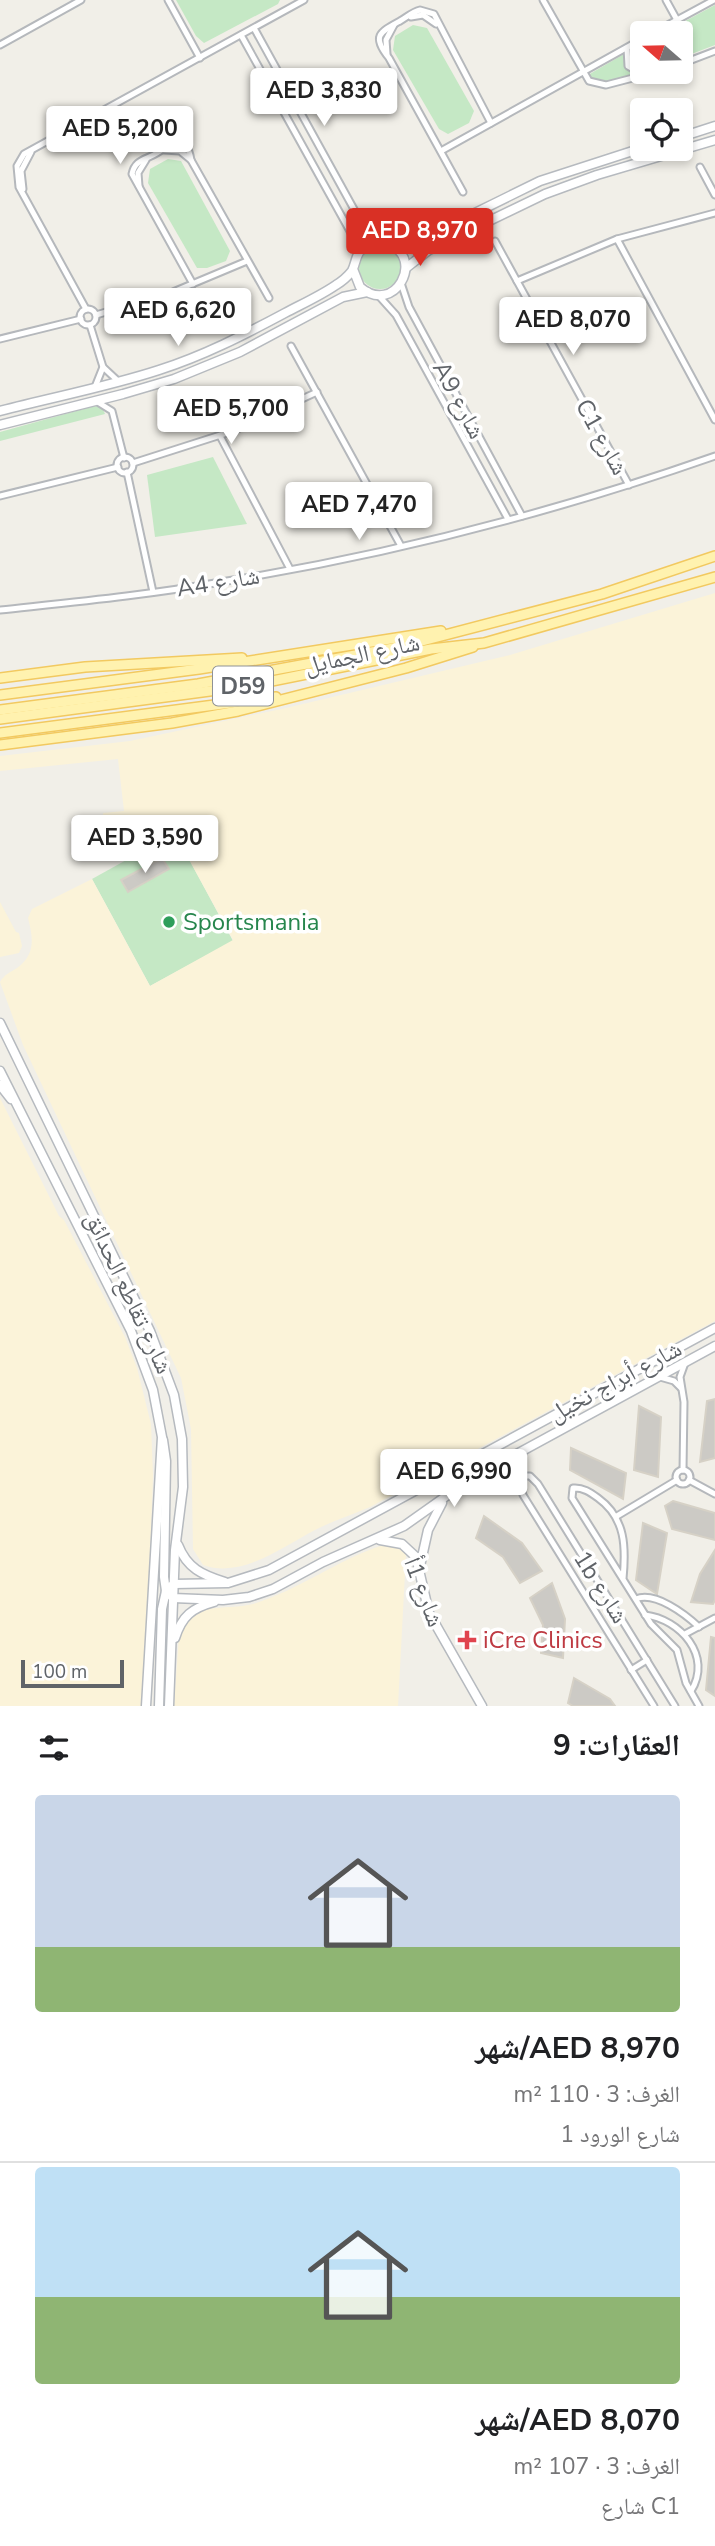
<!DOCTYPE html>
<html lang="ar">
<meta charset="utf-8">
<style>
:root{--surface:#fff;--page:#f6f6f6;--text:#202124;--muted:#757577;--line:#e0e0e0;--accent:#d93025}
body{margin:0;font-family:"Nunito Sans","Noto Naskh Arabic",sans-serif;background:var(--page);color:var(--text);direction:rtl;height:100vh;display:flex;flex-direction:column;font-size:26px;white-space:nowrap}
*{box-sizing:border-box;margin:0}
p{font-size:23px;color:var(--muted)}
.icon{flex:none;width:38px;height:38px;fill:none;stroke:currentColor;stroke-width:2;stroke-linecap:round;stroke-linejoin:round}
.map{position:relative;height:1706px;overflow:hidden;direction:ltr}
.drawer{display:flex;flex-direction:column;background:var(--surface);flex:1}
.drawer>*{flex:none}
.needle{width:46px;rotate:290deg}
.buttons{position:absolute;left:630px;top:21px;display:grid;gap:14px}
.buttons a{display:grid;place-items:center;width:63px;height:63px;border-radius:7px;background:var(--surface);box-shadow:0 4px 10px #0003;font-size:35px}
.scale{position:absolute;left:21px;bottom:18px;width:103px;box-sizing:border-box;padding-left:7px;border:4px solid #5f6368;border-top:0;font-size:19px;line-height:24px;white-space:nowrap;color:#5f6368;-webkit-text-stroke:5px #fff;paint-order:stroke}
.price{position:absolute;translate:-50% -60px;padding:0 16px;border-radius:7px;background:#fff;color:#222;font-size:23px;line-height:46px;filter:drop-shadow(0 2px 4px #0008)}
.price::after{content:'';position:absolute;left:50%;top:42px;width:21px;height:16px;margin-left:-10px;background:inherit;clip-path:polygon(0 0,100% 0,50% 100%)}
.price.selected{background:var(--accent);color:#fff}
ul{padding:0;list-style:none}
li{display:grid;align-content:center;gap:14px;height:371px;padding:0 35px}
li+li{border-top:2px solid var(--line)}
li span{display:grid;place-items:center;height:217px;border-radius:7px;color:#555}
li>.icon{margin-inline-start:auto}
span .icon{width:126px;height:126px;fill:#fffc;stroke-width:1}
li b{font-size:30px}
h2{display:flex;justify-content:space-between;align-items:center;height:84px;padding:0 35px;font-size:30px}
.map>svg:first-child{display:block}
.green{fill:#c5e8c5}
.sand{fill:#fbf3d9}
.building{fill:#cccac5;stroke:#d6d1c6;stroke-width:2}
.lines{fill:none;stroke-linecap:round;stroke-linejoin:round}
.street-casing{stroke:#b5b8bc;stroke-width:9}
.secondary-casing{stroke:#b6babf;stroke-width:11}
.primary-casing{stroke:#f2c960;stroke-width:12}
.street{stroke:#fff;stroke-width:5}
.secondary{stroke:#fff;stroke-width:8}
.primary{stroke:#fff2af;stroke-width:9}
.leisure-dot{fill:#2e9e5b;stroke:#fff;stroke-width:2.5}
.health-dot{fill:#e0444e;stroke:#fff;stroke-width:2.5}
.labels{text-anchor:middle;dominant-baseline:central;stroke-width:7;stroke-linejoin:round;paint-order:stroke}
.shield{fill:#fff;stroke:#8f9295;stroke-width:2}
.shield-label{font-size:23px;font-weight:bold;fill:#5f6368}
.street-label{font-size:24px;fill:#5f6368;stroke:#fff}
.leisure-label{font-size:24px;fill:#27864d;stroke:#fff;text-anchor:start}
.health-label{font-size:24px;fill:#be3a42;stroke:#fff;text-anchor:start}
</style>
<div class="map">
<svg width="715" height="1706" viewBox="0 0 715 1706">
<rect width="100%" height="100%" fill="#f1efe8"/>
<g class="green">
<path d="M176 0H280L278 4 204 43 196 36Z"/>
<path d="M715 5V45L681 58V33H663Z"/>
<path d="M413 25 427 28 474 111 469 123 448 134 439 129 393 50 395 36Z"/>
<path d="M624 54C622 64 628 71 636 76L600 83 588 75Z"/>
<path d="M168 159 181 161 230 251 226 261 207 268H197L148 183 150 169Z"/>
<circle cx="380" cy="268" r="21"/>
<path d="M94 406 102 407 105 414 0 441V432Z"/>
<path d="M213 457 247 524 155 537 147 475Z"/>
<path d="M175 833 233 941 150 986 92 879Z"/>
</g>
<g class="sand">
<path d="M715 593V1321L370 1507C352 1515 332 1521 315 1530 282 1547 242 1579 203 1565L193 1549 191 1429 181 1378 23 1045 0 982C5 974 9 973 17 968 36 954 33 938 28 918L32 909 92 879 150 986 233 940 175 834 154 845C143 829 132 839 118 845L104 823 103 813 124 811 118 759 0 771V756L130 741 286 708 510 655Z"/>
<path d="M0 902 16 932 19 933 22 946 19 953 0 957Z"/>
<path d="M0 1098 59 1216 64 1220 125 1337 137 1368 151 1424 153 1475 145 1706H0Z"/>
<path d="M383 1545 397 1546 406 1554 398 1706H174L179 1635C188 1600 226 1611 253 1604 299 1590 337 1560 383 1545Z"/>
</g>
<g class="building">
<path d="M162 858 169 869 128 892 121 880Z"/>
<path d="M715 1399V1458L700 1462 707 1401Z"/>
<path d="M639 1406 661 1417 658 1477 634 1470Z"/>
<path d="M571 1448 626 1473 623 1499 570 1470Z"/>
<path d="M673 1501 715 1513V1540L672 1529 665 1506Z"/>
<path d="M484 1516 522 1543 542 1571 520 1583 503 1557 476 1538Z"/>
<path d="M643 1523 667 1533 657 1594 636 1580Z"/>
<path d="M715 1550V1600L713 1604 691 1602 700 1574Z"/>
<path d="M552 1583 565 1619 563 1658 541 1653 543 1625 530 1598Z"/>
<path d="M711 1637 715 1638V1696L706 1690Z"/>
<path d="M574 1678 610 1699 615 1706H573L568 1703Z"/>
</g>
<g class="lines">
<g class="street-casing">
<g id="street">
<path d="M168 0 200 58"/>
<path d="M543 0 589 81 606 85 656 72"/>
<path d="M666 0 677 20"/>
<path d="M411 17 423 15 436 24"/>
<path d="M254 28 361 222 369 233 381 242"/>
<path d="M653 33 714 0"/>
<path d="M241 35 351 233 358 253"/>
<path d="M0 45 81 0"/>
<path d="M627 48 628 66 642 74"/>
<path d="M387 54 386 40 394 25"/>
<path d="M681 64 715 51"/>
<path d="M164 150 180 151 191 160"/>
<path d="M441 151 642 39"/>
<path d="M700 167 715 195"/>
<path d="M139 186 138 173 146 160"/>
<path d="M23 189 21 171 31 152"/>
<path d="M463 192 389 58C371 36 380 32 400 21 407 17 412 12 420 10L434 14 491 123"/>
<path d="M617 239 715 420"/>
<path d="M495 241 629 485"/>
<path d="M517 281 617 239 715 213"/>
<path d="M401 283 409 307 522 516"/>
<path d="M193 284 132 174C135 159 146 160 157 153 171 144 187 134 191 160L269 298"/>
<path d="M378 295 396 315 508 519"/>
<circle cx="88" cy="317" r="8"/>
<path d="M86 309 19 187 17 166 24 154 304 0"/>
<path d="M96 315 173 292 247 261"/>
<path d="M90 325 103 367 118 381"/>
<path d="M0 339 81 319"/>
<path d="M291 346 401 546"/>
<path d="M95 387 103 367"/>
<path d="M96 401 112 411 124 458"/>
<path d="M220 436 290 569"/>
<circle cx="125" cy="465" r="8"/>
<path d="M133 463 233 431 317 392"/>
<path d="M127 472 153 592"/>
<path d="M0 496 118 467"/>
<path d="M0 610C74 602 148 595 221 582 389 555 555 512 715 456"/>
<path d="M660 1377 674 1381 681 1388"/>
<path d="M501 1462 515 1466 522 1477"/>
<path d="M683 1470 684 1402 680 1377 685 1363"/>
<circle cx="683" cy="1477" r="7"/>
<path d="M689 1480 715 1494"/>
<path d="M617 1516 677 1480"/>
<path d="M623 1579C626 1548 626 1518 598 1498 591 1493 583 1487 573 1488L572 1498 651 1624 677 1650 686 1683 699 1706"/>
<path d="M636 1599C655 1591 685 1614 699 1627"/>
<path d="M645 1615C680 1619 713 1656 691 1691"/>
<path d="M685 1634 715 1618"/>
<path d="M631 1670 647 1660"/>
<path d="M654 1706 523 1495 520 1483 525 1476H530L538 1484 675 1706"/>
</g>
</g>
<g class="secondary-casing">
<g id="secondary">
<path d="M681 137 715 126"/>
<path d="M393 246 416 242 540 181 642 148"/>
<path d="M406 268 429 250 545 194 597 175 715 140"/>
<path d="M0 411C53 397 107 387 159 370 203 356 244 335 285 313 302 304 320 296 336 285 341 282 348 276 352 271 357 261 355 251 368 245 374 242 381 241 388 244 426 257 395 317 360 287L353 269"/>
<path d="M0 425 123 394 174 379 240 352 343 297 367 292"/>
<path d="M0 1023 150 1331 174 1395 182 1439 183 1487 175 1550 169 1706"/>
<path d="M0 1071 131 1331 153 1390 162 1437 146 1706"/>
<path d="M0 1085 11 1099"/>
<path d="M380 1540 402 1544 416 1557 429 1613 482 1706"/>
<path d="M178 1545C187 1568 202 1575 225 1582"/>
<path d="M420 1566 428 1530 442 1503"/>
<path d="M170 1587 174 1584 228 1583 269 1570 715 1328"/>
<path d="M166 1591 173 1598 223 1600 249 1597 273 1589 323 1562 404 1526 469 1480 715 1346"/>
<path d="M175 1638C182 1616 192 1608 214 1602"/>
<path d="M159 1706 162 1609 166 1591 164 1577 166 1461 163 1440"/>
</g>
</g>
<g class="primary-casing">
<g id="primary">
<path d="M0 678 85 667 242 658"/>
<path d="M0 695 199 669 441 631"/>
<path d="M0 710 198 684 399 647 602 594 715 556"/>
<path d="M0 719 247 686 431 649 484 643 715 577"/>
<path d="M0 733 276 697"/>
<path d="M0 745 172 723 238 711 406 668 473 647"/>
</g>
</g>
<use href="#street" class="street"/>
<use href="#secondary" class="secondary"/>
<use href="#primary" class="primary"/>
</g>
<circle class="leisure-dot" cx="169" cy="922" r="7"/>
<path class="health-dot" d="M463.5 1629.5h7v7h7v7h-7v7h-7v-7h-7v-7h7z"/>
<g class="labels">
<rect class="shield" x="213" y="666.5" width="60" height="39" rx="5"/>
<g class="shield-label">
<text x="243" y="686">D59</text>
</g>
<g class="street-label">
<text transform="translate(459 400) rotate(62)">A9 شارع</text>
<text transform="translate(602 437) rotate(61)">C1 شارع</text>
<text transform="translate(218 582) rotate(-9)">A4 شارع</text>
<text transform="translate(362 654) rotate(-12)">شارع الجمايل</text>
<text transform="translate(129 1293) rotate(65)">شارع تقاطع الحدائق</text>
<text transform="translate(615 1381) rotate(-28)">شارع أبراج نخيل</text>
<text transform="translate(601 1587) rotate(58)">1b شارع</text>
<text transform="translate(424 1592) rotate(69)">شارع 1أ</text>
</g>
<g class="leisure-label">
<text x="183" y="922">Sportsmania</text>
</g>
<g class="health-label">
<text x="483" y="1640">iCre Clinics</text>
</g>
</g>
</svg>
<div class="buttons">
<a><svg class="needle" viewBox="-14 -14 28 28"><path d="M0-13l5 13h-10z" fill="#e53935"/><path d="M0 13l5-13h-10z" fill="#757577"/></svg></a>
<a><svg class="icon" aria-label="locate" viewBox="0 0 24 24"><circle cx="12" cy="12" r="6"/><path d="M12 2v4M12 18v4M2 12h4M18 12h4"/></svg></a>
</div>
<div class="scale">100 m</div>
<b class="price" style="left:324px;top:128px">AED 3,830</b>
<b class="price" style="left:120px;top:166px">AED 5,200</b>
<b class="price selected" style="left:420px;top:268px">AED 8,970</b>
<b class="price" style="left:178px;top:348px">AED 6,620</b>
<b class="price" style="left:573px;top:357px">AED 8,070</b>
<b class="price" style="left:231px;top:446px">AED 5,700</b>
<b class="price" style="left:359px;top:542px">AED 7,470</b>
<b class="price" style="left:145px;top:875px">AED 3,590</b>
<b class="price" style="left:454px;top:1509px">AED 6,990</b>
</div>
<section class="drawer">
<h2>العقارات: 9<svg class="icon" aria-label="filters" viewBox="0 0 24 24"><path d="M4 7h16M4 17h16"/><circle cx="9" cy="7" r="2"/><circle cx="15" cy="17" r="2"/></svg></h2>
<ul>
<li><span style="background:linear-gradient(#c9d6e8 70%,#8fb573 0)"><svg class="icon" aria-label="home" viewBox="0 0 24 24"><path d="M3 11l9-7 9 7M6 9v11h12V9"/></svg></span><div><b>AED 8,970/شهر</b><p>الغرف: 3 · 110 m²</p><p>شارع الورود 1</p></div></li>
<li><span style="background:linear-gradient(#bfe0f5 60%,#8fb573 0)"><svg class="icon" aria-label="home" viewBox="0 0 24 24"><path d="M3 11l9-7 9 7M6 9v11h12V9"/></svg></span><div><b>AED 8,070/شهر</b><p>الغرف: 3 · 107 m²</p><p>C1 شارع</p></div></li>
</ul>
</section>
